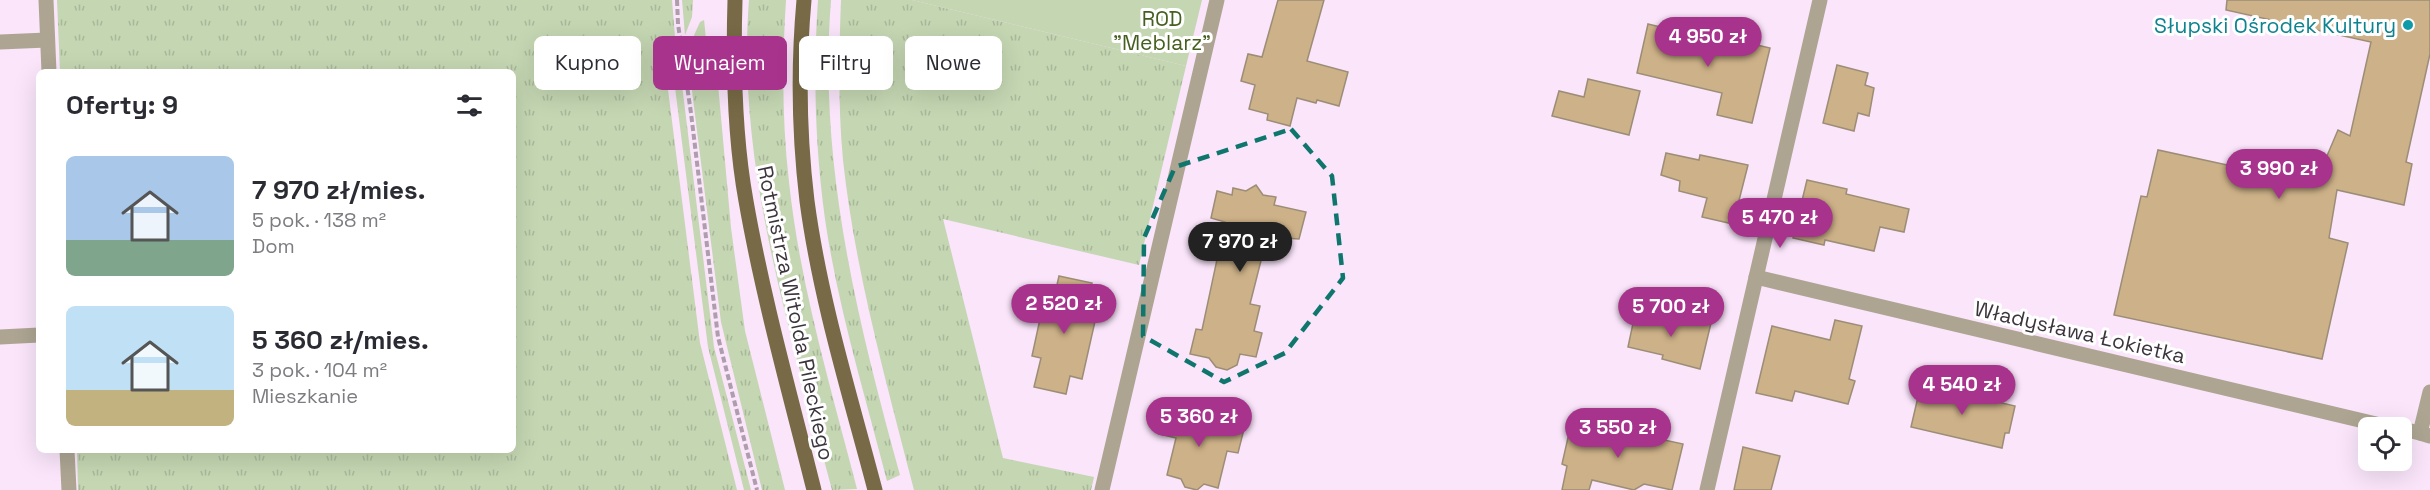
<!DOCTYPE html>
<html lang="pl">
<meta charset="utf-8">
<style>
:root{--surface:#fff;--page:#f7f7f7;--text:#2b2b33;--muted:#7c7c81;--accent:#a8338c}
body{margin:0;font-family:"Space Grotesk",sans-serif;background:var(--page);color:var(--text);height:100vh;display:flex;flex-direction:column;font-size:22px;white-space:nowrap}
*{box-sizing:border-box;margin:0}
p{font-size:20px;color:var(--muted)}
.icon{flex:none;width:33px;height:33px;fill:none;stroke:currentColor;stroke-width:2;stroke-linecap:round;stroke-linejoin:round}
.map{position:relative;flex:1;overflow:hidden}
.details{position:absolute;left:36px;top:69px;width:480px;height:384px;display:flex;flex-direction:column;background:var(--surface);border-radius:9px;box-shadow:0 6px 24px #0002}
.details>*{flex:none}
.top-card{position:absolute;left:534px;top:36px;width:570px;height:54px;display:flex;gap:12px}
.buttons{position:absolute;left:2358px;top:417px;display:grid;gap:12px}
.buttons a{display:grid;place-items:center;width:54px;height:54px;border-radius:9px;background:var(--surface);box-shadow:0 6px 24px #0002;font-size:30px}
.price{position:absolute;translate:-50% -51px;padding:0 14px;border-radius:21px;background:var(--accent);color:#fff;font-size:20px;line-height:39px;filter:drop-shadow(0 2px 3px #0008)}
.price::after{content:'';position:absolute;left:50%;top:36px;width:18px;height:14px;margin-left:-9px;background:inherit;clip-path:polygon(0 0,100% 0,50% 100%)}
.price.current{background:#222;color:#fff}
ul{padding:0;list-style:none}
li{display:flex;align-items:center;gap:18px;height:150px;padding:0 30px}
li span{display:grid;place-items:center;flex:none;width:168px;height:120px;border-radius:9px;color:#555}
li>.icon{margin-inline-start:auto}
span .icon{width:72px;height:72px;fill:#fffc;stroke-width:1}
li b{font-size:26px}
h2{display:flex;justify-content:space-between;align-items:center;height:72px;padding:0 30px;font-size:26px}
.chip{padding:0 21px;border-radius:9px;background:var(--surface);box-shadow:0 6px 24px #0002;font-size:21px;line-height:54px}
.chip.current{background:var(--accent);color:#fff}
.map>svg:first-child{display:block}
.grass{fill:url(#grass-tufts)}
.green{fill:#c4d6b2}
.building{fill:#cdb188;stroke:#9c8d77;stroke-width:1.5}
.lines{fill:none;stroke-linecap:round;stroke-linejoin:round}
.path{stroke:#ad9dad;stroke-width:4;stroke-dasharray:6 3;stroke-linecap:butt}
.service{stroke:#ada592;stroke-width:15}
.minor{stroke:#ada592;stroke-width:15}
.primary{stroke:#786a46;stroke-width:15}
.marked{fill:none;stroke:#0f766e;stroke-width:4.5;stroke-dasharray:12 8;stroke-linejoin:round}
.culture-dot{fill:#0f9aa8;stroke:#fff;stroke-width:2}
.labels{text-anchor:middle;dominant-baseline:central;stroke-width:6;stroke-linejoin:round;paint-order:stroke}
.park-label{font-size:21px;fill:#455f20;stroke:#fff}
.culture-label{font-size:21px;fill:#0d838f;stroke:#fff;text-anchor:end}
.street-label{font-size:21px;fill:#3d353d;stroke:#fff}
</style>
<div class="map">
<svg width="2430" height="490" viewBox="0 0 2430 490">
<defs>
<pattern id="grass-tufts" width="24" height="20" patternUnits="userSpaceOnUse" patternTransform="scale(1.5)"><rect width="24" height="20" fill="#c4d6b2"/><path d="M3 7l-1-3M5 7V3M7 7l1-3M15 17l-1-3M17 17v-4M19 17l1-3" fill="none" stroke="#a9b89a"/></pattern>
</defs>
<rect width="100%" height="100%" fill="#fae5fa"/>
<g class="grass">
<path d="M57 0H672L675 37 662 42 700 343 737 490H78L77 450H513V72H60Z"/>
<path d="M682 0H693L692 17 685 35Z"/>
<path d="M749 0H786C782 61 782 122 789 182 800 286 831 388 857 489L832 490C791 332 736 166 749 0Z"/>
<path d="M818 0H831C818 163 857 319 900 475L887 481C865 395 838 308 825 219 815 146 813 73 818 0Z"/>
<path d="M841 0H912L1186 66 1139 265 943 219 1003 458 1094 477 1091 490H914C886 381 855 271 843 160 838 107 839 53 841 0Z"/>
<path d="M704 20 706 39 718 84 731 228 745 331 785 490H762L721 322 687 51 700 22Z"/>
<path d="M678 52 714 347 751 490H744L708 347 671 56Z"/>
</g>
<path class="green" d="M912 0H1202L1186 66Z"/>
<g class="building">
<path d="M1278 0H1324L1307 61 1348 72 1339 106 1317 100 1316 103 1297 98 1290 126 1267 120 1268 114 1249 109 1255 85 1241 81 1248 54 1262 57Z"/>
<path d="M2227 0H2430V54L2406 162 2412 164 2404 205 2337 190 2329 238 2348 243 2322 359 2114 315 2141 196 2147 197 2158 150 2315 184 2338 130 2350 136 2371 42 2226 10Z"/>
<path d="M1648 24 1739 46 1740 41 1770 48 1752 123 1717 115 1722 93 1637 73Z"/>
<path d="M1837 65 1868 73 1865 85 1874 88 1869 116 1858 113 1854 131 1823 123Z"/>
<path d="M1588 79 1640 91 1629 135 1552 116 1559 91 1584 97Z"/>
<path d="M1666 153 1699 160 1700 155 1748 165 1733 224 1702 217 1707 198 1679 191 1680 181 1661 175Z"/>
<path d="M1807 180 1847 189 1846 194 1909 209 1904 232 1880 227 1874 251 1825 240 1824 245 1793 238Z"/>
<path d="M1256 185 1263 195 1276 197 1274 205 1306 212 1299 239 1267 237 1250 304 1260 306 1254 331 1262 333 1256 357 1240 354 1237 365 1227 370 1216 367 1209 358 1190 354 1196 329 1202 330 1225 222 1211 218 1217 191 1232 195 1233 188 1246 191Z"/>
<path d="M1059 276 1092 283 1087 305 1098 308 1082 379 1070 376 1066 394 1034 387 1041 358 1032 356 1045 296 1054 298Z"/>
<path d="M1635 314 1672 320 1673 314 1711 323 1700 369 1662 359 1663 355 1628 347Z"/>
<path d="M1835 320 1862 326 1849 379 1855 381 1848 404 1795 391 1792 401 1756 393 1772 326 1830 340Z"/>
<path d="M1921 384 2015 406 2009 433H2005L2002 448 1911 427Z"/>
<path d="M1165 409 1244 429 1238 453 1227 451 1218 488 1204 484 1197 490 1185 487 1181 479 1167 475 1176 438 1159 434Z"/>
<path d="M1572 420 1683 444 1672 490 1644 484 1634 490 1592 480 1589 490H1562L1567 466 1562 464Z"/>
<path d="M1743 447 1780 456 1771 490H1734Z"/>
</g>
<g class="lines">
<path class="path" d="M677 0 678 24 691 113 718 337 757 490"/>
<g class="service">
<path d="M0 42 47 40"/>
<path d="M1756 277 2393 428"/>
<path d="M0 337 39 335"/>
<path d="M2402 429 2420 433"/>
<path d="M1102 490 1217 0"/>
</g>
<g class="minor">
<path d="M46 0 49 72"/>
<path d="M2430 392 2420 433 2430 436"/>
<path d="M67 450 69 490"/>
<path d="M1707 490 1820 0"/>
</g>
<g class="primary">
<path d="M735 0C733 67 734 135 746 201 763 298 790 394 814 490"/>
<path d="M804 0C798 67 799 134 807 201 820 299 850 395 875 490"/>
</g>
</g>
<path class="marked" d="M1291 129 1332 176 1343 278 1285 353 1224 382 1143 336 1144 238 1175 167Z"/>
<circle class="culture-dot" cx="2408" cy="25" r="6"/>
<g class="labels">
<g class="park-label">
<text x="1162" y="18">ROD<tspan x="1162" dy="24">"Meblarz"</tspan></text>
</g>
<g class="culture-label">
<text x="2396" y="25">Słupski Ośrodek Kultury</text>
</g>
<g class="street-label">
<text transform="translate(796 313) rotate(78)">Rotmistrza Witolda Pileckiego</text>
<text transform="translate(2080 332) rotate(13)">Władysława Łokietka</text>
</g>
</g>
</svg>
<div class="buttons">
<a><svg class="icon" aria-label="locate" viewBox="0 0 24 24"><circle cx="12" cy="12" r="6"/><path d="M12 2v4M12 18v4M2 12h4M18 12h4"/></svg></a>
</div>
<b class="price" style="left:1708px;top:68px">4 950 zł</b>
<b class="price" style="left:2279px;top:200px">3 990 zł</b>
<b class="price" style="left:1780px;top:249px">5 470 zł</b>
<b class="price current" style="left:1240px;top:273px">7 970 zł</b>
<b class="price" style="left:1064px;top:335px">2 520 zł</b>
<b class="price" style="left:1671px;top:338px">5 700 zł</b>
<b class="price" style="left:1962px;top:416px">4 540 zł</b>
<b class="price" style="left:1199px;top:448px">5 360 zł</b>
<b class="price" style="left:1618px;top:459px">3 550 zł</b>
<div class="top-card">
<a class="chip">Kupno</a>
<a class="chip current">Wynajem</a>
<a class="chip">Filtry</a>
<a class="chip">Nowe</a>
</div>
<section class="details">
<h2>Oferty: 9<svg class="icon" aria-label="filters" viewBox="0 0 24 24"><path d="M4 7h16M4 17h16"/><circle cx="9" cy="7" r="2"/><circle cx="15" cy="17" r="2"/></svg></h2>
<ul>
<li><span style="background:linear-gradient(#a9c7e8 70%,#7fa58c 0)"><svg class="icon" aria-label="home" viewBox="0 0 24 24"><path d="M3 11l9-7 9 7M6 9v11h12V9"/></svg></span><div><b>7 970 zł/mies.</b><p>5 pok. · 138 m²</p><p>Dom</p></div></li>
<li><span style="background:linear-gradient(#bfe0f5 70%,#c2b280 0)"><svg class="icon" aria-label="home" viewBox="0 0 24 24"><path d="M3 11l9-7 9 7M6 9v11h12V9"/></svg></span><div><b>5 360 zł/mies.</b><p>3 pok. · 104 m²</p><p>Mieszkanie</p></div></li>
</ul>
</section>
</div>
